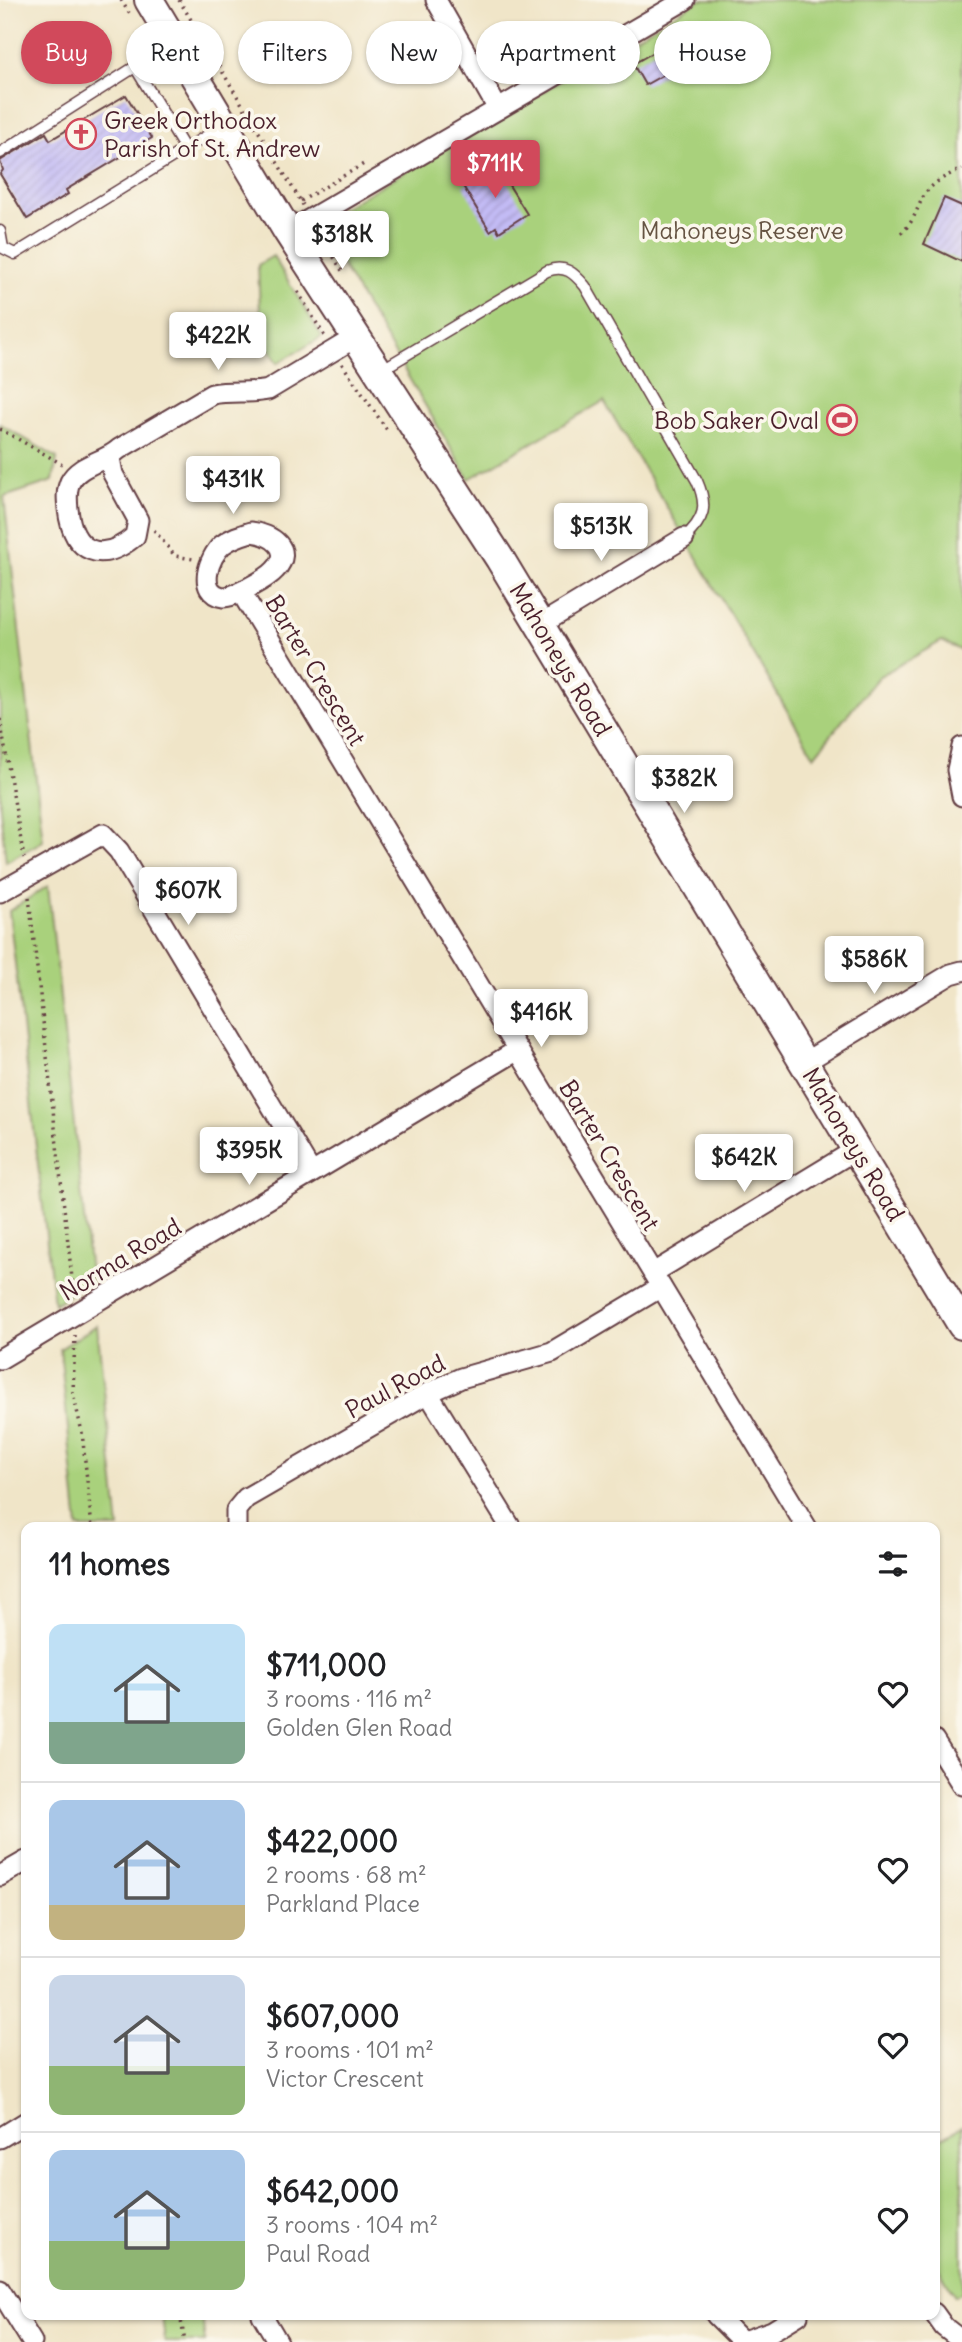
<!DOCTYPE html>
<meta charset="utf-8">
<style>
:root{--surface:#fff;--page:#f6f6f6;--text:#202124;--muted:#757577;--line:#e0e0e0;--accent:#d1495b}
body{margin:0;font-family:Delius,sans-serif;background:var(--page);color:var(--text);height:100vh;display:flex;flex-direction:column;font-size:26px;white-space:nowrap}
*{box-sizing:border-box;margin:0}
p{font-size:23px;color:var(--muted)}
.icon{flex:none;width:38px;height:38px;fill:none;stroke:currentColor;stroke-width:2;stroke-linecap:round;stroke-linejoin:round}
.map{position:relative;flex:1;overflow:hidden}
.sheet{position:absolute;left:21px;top:1522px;width:919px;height:798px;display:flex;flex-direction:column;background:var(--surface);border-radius:14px;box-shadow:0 2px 5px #0004}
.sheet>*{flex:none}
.banner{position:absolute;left:21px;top:21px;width:920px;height:63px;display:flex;gap:14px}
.price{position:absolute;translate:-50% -60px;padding:0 16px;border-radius:7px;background:#fff;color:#222;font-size:23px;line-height:46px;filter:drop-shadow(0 2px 4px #0008)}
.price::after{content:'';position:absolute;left:50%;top:42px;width:21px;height:16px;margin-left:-10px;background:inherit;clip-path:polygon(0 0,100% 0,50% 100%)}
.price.active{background:var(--accent);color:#fff}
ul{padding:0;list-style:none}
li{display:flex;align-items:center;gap:21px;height:175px;padding:0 28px}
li+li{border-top:2px solid var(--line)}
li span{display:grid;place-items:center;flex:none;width:196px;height:140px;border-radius:14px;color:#555}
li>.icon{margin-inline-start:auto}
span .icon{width:84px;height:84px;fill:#fffc;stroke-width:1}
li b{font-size:30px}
h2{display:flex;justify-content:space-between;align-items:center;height:84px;padding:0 28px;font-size:30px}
.pill{padding:0 24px;border-radius:32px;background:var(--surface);box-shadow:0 2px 5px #0004;font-size:24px;line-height:63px}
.pill.active{background:var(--accent);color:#fff}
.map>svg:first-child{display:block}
.green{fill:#a9d17c;stroke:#7a7854;stroke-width:2}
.building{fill:url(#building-hatch)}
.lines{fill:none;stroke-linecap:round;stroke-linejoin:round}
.lane-casing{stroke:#633d43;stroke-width:13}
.street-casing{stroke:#633d43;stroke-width:23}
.secondary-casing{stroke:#633d43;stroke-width:32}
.path{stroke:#633d43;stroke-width:3.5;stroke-dasharray:2 5;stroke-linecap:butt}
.lane{stroke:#fff;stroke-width:10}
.street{stroke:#fff;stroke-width:19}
.secondary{stroke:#fff;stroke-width:28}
.labels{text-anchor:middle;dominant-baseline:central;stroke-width:7;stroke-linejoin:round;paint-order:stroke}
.poi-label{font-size:24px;fill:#4a1f2b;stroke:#fbf7ec;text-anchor:start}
.park-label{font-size:24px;fill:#665443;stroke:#fbf7ec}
.street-label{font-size:24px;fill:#4a1f2b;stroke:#fbf7ec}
</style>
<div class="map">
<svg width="962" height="2342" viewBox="0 0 962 2342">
<defs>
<pattern id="building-hatch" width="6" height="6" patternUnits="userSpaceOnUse" patternTransform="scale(1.75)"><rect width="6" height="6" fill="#c3bbf5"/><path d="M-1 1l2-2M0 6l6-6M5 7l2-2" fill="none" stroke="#a9a0d2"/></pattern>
</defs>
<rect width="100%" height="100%" fill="#fbf7ec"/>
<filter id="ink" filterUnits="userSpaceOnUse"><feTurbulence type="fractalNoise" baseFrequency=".0143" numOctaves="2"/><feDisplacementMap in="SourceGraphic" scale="14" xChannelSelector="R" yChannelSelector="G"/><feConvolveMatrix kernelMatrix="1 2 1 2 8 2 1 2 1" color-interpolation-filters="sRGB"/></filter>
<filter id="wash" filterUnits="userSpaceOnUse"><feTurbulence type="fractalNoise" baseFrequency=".00686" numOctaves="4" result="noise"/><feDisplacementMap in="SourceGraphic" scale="28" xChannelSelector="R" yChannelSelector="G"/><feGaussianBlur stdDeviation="1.57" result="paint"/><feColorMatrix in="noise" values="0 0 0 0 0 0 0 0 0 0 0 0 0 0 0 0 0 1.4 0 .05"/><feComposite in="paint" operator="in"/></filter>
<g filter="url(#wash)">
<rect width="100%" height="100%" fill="#f0e5c8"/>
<g class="green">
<path d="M700 0H962V651L942 641 878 677 814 756 604 401 469 479 317 223Z"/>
<path d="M273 256 322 337 278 363 261 335 258 265Z"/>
<path d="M0 424 57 458 53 481 4 497 43 841 6 862 0 809Z"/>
<path d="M48 886 91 1282 54 1304 9 911Z"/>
<path d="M97 1325 119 1528H78L60 1349Z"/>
<path d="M962 2126V2292L955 2296 935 2262 934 2143Z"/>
<path d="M162 2315H202L205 2342H165Z"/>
</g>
<g id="blocks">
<g class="building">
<path d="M710 20 722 42 645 85 633 64Z"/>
<path d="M126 95 152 138 66 190 68 194 27 219 0 174 3 170 0 161 46 133 50 140Z"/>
<path d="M497 166 527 214 499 232 496 227 490 231 463 186Z"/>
<path d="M944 198 962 206V262L924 244Z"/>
</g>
</g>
</g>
<g filter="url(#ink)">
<use href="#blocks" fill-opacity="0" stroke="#633d43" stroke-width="2"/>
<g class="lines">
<g class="lane-casing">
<g id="lane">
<path d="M135 67 185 149"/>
<path d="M0 153 171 44"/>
<path d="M0 231 3 248 15 254 221 127"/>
<path d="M381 370 547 271C565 264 574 273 585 286L697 481C708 506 705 519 684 538"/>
</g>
</g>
<g class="street-casing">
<g id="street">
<path d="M436 0 498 109"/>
<path d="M288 232 685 0"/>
<path d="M110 458 113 474 138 520 135 536C102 564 73 554 68 509 67 500 66 491 70 482 79 464 105 462 119 449L212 394C231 390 249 394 268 390L356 337"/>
<path d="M251 532C271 534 295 549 275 570 268 578 233 598 223 597 196 592 209 557 222 545 231 538 241 535 251 532Z"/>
<path d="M241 592 807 1528"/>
<path d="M540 625 684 538"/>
<path d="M962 747 957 770 962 796"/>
<path d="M0 892 103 834 119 851 311 1172"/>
<path d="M805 1062 951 974 962 971"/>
<path d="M653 1273 857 1149"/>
<path d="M0 1359 518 1050"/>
<path d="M428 1393 511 1528"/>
<path d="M236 1528V1510L246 1498 428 1393 461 1378 552 1352 661 1287"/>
<path d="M934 1740 962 1785"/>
<path d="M0 1876 26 1861"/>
<path d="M0 2138 26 2122"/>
<path d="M0 2290 32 2342"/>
<path d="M934 2313 944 2327 962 2341"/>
<path d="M262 2315 278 2342"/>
<path d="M716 2315 741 2340"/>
<path d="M743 2341 772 2331 798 2315"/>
</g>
</g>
<g class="secondary-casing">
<path id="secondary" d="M149 0 288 232 500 559 962 1325"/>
</g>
<g class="path">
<path d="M121 0 129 13"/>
<path d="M179 0 303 205"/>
<path d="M301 201 367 162"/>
<path d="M319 233 344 274"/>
<path d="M901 233C917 220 916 205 928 190 937 180 950 174 962 169"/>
<path d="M298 292 325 337"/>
<path d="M342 364 387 430"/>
<path d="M0 429 62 464"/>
<path d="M154 530 175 556 193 559"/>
<path d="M0 719 24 858"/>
<path d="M29 897 74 1296"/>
<path d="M75 1335 73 1393 82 1432 92 1528"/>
<path d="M180 2315 185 2342"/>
</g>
<use href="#lane" class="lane"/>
<use href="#street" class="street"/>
<use href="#secondary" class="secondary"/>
</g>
</g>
<defs>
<g id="church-ring" transform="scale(1.575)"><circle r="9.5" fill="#fbf7ec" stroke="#d1495b" stroke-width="1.5"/><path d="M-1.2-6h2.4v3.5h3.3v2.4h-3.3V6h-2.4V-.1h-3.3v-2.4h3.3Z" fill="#d1495b"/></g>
<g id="stadium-ring" transform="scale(1.575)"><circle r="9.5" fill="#fbf7ec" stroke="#d1495b" stroke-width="1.5"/><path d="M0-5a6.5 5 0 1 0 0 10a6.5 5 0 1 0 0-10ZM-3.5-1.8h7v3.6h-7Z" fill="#d1495b"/></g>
</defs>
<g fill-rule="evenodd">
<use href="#church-ring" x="81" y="134"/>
<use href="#stadium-ring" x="842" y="420"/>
</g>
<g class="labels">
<g class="poi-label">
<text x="104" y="120">Greek Orthodox<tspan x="104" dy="28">Parish of St. Andrew</tspan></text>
<text x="819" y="420" text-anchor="end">Bob Saker Oval</text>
</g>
<g class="park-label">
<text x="742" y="230">Mahoneys Reserve</text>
</g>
<g class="street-label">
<text transform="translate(561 659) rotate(59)">Mahoneys Road</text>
<text transform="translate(316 670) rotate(59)">Barter Crescent</text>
<text transform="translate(854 1144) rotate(59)">Mahoneys Road</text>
<text transform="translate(610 1155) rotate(59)">Barter Crescent</text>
<text transform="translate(120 1259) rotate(-31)">Norma Road</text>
<text transform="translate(395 1386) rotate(-28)">Paul Road</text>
</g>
</g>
</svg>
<b class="price active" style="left:495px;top:200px">$711K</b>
<b class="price" style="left:342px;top:271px">$318K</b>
<b class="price" style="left:218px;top:372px">$422K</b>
<b class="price" style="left:233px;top:516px">$431K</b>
<b class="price" style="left:601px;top:563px">$513K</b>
<b class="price" style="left:684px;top:815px">$382K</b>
<b class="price" style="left:188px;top:927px">$607K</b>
<b class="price" style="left:874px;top:996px">$586K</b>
<b class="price" style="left:541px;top:1049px">$416K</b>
<b class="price" style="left:249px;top:1187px">$395K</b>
<b class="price" style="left:744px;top:1194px">$642K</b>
<div class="banner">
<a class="pill active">Buy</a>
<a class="pill">Rent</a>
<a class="pill">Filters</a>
<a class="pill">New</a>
<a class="pill">Apartment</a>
<a class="pill">House</a>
</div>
<section class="sheet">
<h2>11 homes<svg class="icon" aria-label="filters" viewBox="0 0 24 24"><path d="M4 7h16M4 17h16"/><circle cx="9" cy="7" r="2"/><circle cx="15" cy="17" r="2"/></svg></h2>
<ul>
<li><span style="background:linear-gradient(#bfe0f5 70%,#7fa58c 0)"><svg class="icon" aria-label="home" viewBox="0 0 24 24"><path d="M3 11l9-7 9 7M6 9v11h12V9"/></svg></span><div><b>$711,000</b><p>3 rooms · 116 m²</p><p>Golden Glen Road</p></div><svg class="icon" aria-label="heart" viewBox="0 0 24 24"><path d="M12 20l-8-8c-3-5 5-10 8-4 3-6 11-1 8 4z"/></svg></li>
<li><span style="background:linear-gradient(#a9c7e8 75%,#c2b280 0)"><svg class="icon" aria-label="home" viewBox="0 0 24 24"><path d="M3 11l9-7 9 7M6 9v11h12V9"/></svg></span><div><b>$422,000</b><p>2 rooms · 68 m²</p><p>Parkland Place</p></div><svg class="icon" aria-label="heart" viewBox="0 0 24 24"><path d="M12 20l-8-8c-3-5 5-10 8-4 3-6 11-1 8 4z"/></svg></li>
<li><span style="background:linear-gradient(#c9d6e8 65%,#8fb573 0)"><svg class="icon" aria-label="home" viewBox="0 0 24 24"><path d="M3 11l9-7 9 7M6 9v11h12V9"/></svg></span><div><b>$607,000</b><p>3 rooms · 101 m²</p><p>Victor Crescent</p></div><svg class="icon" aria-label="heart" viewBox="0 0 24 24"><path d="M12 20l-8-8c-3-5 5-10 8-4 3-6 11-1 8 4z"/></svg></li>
<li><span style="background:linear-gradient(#a9c7e8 65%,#8fb573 0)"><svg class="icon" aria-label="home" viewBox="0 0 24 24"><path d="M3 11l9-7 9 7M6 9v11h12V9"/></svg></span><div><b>$642,000</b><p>3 rooms · 104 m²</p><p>Paul Road</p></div><svg class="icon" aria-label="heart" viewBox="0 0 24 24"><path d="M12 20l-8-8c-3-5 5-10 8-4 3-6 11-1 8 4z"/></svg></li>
</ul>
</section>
</div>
